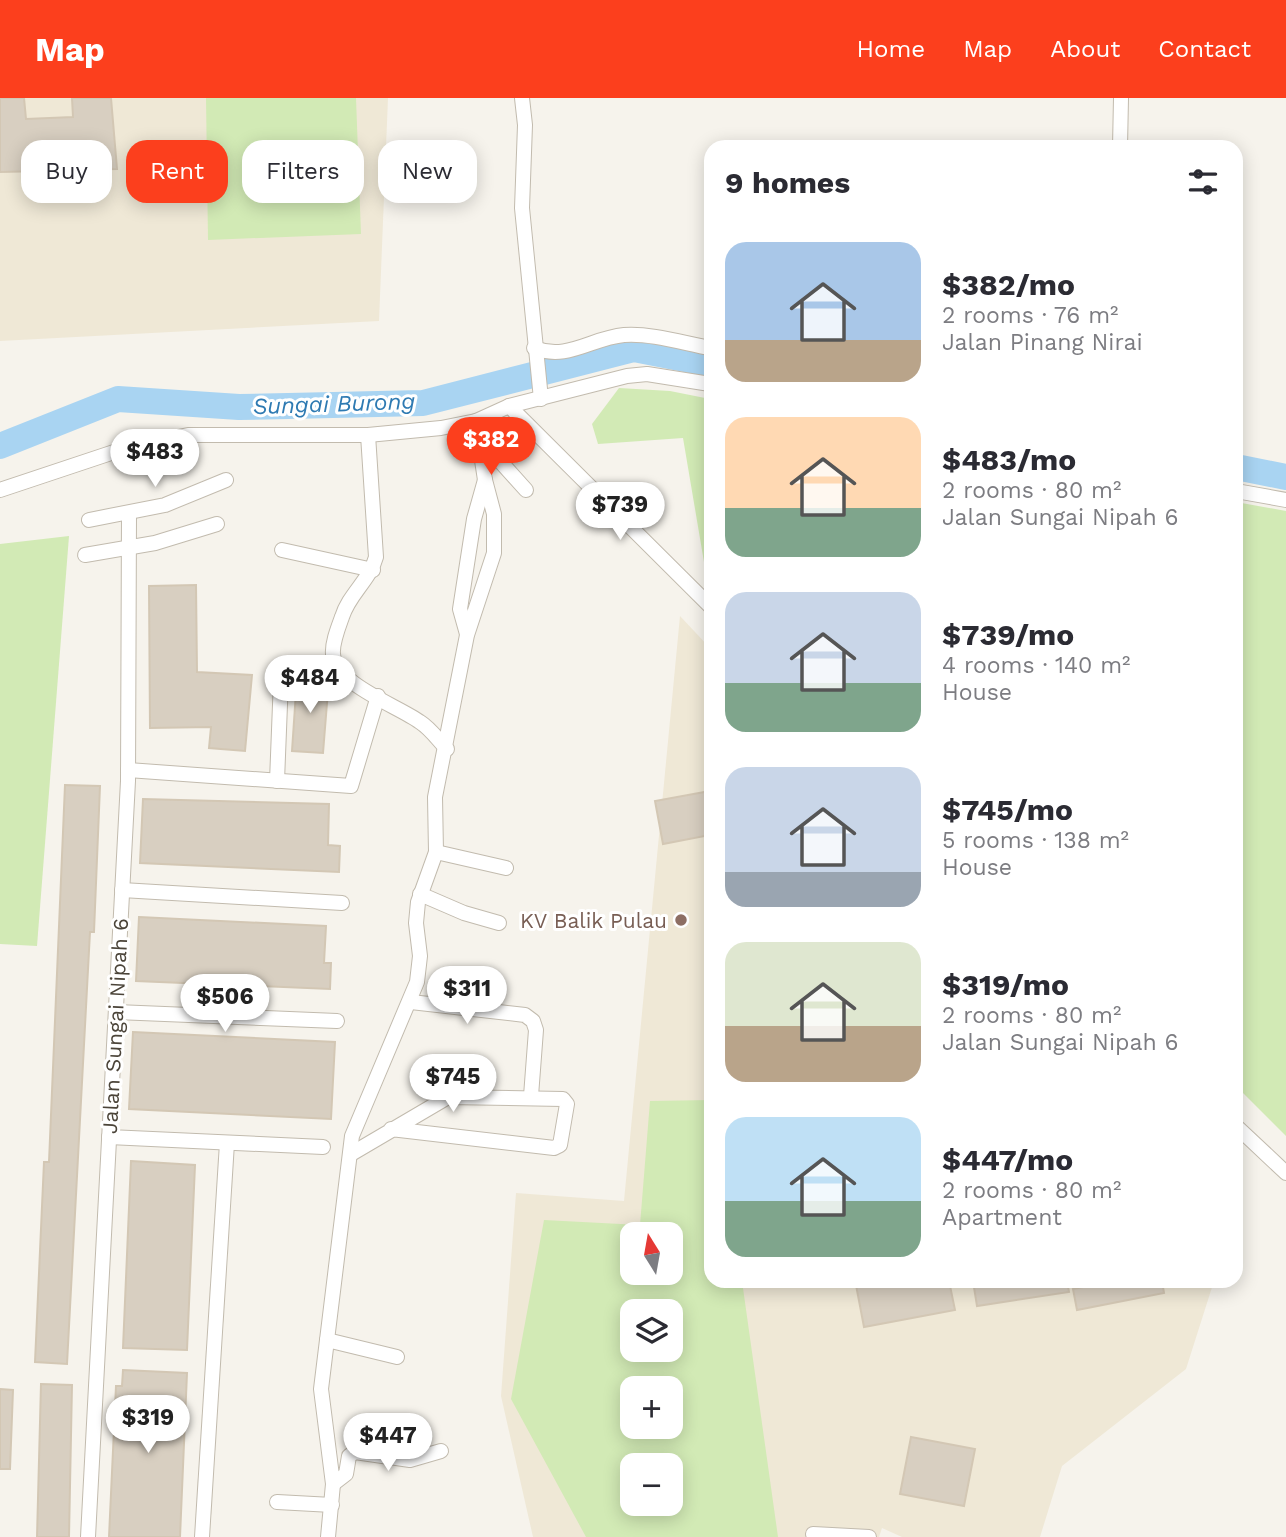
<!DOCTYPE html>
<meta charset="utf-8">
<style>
:root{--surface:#fff;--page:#f2f2f3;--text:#2b2b33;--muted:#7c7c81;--accent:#fc3f1d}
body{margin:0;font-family:"Work Sans",sans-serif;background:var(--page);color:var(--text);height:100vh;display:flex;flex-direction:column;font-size:26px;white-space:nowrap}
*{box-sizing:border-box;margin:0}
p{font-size:23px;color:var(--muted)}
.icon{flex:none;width:38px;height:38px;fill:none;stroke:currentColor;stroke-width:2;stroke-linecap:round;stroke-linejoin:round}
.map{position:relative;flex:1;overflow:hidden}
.sheet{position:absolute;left:704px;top:42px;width:539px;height:1148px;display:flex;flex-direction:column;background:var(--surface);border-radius:21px;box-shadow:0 4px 18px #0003}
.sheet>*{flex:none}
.banner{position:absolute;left:21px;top:42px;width:578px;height:63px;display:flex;gap:14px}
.needle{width:46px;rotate:349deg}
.controls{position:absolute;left:620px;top:1124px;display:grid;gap:14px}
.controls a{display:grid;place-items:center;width:63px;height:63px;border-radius:14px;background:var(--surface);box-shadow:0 4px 18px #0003;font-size:35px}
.price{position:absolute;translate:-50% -60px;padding:0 16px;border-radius:24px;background:#fff;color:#222;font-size:23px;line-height:46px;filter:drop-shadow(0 2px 4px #0008)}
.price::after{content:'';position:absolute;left:50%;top:42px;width:21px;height:16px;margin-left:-10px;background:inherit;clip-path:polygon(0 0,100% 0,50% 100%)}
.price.active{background:var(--accent);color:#fff}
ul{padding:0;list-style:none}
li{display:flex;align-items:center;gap:21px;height:175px;padding:0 21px}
li span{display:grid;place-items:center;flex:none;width:196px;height:140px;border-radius:21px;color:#555}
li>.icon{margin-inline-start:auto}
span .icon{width:84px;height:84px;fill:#fffc;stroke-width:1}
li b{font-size:30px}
h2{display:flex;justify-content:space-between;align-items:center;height:84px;padding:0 21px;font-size:30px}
.tag{padding:0 24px;border-radius:21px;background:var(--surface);box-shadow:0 4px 18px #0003;font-size:24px;line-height:63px}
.tag.active{background:var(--accent);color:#fff}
header{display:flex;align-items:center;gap:42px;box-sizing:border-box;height:98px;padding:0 35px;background:var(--accent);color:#fff}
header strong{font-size:33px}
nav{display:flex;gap:38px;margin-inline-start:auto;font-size:24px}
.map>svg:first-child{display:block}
.education{fill:#efe8d6;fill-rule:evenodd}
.green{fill:#d2eab5;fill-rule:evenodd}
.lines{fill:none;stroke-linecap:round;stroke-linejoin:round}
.river{stroke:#a9d4f2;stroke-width:26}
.building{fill:#d8cfc1;stroke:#d3c7b4;stroke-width:2}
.minor-casing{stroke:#c2bbae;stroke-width:16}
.minor{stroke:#fff;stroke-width:14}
.education-dot{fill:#8d6e63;stroke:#fff;stroke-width:2.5}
.labels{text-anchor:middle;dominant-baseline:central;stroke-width:6;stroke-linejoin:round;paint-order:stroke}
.education-label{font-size:21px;fill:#785e54;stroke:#fff;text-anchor:end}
.street-label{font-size:21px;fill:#4b4439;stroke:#fff}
.water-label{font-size:23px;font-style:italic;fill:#2e7ab2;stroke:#fff}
</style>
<header>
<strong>Map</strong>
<nav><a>Home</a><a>Map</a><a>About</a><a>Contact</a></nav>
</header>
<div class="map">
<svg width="1286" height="1439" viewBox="0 0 1286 1439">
<rect width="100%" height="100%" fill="#f6f3ec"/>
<g class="education">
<path d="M0 0H388L379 223 0 243Z"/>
<path d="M680 518 710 550V1183H1214L1186 1271 1062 1368 1040 1439H902L882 1430 879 1439H533L501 1298 516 1095 624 1103ZM632 1136H670V1174H632ZM632 1213H670V1251H632ZM632 1290H670V1328H632ZM632 1367H670V1405H632Z"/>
</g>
<g class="green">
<path d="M206 0H356L361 136 208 142Z"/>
<path d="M619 290 670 293 710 301V470L704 464 683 340 598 346 592 326Z"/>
<path d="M1236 404 1286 413V1038L1236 988Z"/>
<path d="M69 438 37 848 0 846V446Z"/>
<path d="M710 1002V1183H742L778 1439H586L511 1301 544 1122 640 1127 650 1003ZM632 1136H670V1174H632ZM632 1213H670V1251H632ZM632 1290H670V1328H632ZM632 1367H670V1405H632Z"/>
</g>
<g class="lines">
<g class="river">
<path d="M0 348 118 301 239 309 423 305 634 251 710 266"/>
<path d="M1236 369 1286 379"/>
</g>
</g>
<g class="building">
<path d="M0 0H24L26 21 73 19 72 0H111L117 71 63 72 64 98 44 100 42 73 0 74Z"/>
<path d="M196 487 197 574 252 577 245 653 209 650 211 629 150 630 149 488Z"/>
<path d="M297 579 329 580 323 655 292 653Z"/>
<path d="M65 687 100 688 94 834H90L67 1266 35 1264 44 1064H49Z"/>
<path d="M710 693V737L663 746 655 703Z"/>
<path d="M143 701 329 706 328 747 340 748 339 774 140 765Z"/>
<path d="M139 819 326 828 324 865H331L330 891 136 883Z"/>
<path d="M133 934 335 944 331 1021 129 1011Z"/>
<path d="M131 1063 195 1067 187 1252 123 1250Z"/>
<path d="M876 1183H949L955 1212 864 1229 856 1187Z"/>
<path d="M973 1183H1067L1069 1194 977 1208Z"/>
<path d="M1113 1183H1162L1164 1195 1077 1212 1073 1191Z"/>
<path d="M123 1272 187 1275 180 1439H109L116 1288H122Z"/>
<path d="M41 1286 72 1287 69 1439H37Z"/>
<path d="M0 1291 13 1292 10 1371H0Z"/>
<path d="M911 1339 975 1351 964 1408 900 1396Z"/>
</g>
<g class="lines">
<g class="minor-casing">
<g id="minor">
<path d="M522 0 525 27 522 110 541 301"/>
<path d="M1120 49 1121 0"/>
<path d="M534 250C568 263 591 240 624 237 651 235 683 245 710 250"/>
<path d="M509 308 710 508"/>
<path d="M368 337 376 459C370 482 349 496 342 519 338 530 332 545 333 556 335 586 398 608 420 624 431 631 438 642 447 651"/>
<path d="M480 341 526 392"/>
<path d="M0 392 123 351 188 337H368L441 330 476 323 509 308 627 278 647 276 710 286"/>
<path d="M1236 393 1286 402"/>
<path d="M89 422 165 407 226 382"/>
<path d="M282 452 373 472"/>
<path d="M85 457 155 445 217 426"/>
<path d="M467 536 460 511 474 421 485 382"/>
<path d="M128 672 351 688 378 598"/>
<path d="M277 683 281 581"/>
<path d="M436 754 506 770"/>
<path d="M122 792 342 805"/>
<path d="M420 796 464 815 499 825"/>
<path d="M411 904 525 917 533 923 536 932 531 998"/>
<path d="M116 914 337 923"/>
<path d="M1236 1028 1286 1075"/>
<path d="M109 1039 323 1049"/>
<path d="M351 1056 448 999 563 1001 567 1006 560 1047 554 1050 391 1031"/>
<path d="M327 1242 397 1259"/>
<path d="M333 1386 346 1376 349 1358 355 1354 410 1362 441 1353"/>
<path d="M277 1404 332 1407"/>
<path d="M813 1436 869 1439"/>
<path d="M88 1439 128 683 129 416"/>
<path d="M202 1439 227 1045"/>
<path d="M328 1439 333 1386 321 1291 352 1038 417 884 420 858 416 825 418 804 436 754 435 699 467 537 494 455V416L485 382 476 323"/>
</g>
</g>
<use href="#minor" class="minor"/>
</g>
<circle class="education-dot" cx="681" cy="822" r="7"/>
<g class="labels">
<g class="education-label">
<text x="667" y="822">KV Balik Pulau</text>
</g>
<g class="street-label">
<text transform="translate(115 928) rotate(-87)">Jalan Sungai Nipah 6</text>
</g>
<g class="water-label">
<text transform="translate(334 306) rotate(-2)">Sungai Burong</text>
</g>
</g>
</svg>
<div class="controls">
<a><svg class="needle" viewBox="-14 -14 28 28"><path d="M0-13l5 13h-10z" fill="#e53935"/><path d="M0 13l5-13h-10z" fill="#7c7c81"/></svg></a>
<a><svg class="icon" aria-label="layers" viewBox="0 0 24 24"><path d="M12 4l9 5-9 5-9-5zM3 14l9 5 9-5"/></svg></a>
<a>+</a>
<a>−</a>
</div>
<b class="price active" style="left:491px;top:379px">$382</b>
<b class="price" style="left:155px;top:391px">$483</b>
<b class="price" style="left:620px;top:444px">$739</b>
<b class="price" style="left:310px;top:617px">$484</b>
<b class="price" style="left:467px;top:928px">$311</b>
<b class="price" style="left:225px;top:936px">$506</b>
<b class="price" style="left:453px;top:1016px">$745</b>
<b class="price" style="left:148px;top:1357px">$319</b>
<b class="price" style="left:388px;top:1375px">$447</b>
<div class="banner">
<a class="tag">Buy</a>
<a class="tag active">Rent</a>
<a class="tag">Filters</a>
<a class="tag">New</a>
</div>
<section class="sheet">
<h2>9 homes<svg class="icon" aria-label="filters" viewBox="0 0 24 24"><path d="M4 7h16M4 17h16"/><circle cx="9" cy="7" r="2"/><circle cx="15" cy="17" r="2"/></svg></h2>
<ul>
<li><span style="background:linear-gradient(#a9c7e8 70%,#b9a48a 0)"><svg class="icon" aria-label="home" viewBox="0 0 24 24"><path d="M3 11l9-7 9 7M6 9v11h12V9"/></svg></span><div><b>$382/mo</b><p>2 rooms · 76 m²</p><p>Jalan Pinang Nirai</p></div></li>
<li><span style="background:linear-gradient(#ffd9b3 65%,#7fa58c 0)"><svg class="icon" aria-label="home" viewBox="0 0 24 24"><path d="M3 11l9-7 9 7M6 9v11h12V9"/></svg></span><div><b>$483/mo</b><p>2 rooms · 80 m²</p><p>Jalan Sungai Nipah 6</p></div></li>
<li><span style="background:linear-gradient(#c9d6e8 65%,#7fa58c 0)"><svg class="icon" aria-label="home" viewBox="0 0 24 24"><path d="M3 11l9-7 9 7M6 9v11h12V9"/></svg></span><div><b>$739/mo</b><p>4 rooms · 140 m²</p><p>House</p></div></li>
<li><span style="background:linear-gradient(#c9d6e8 75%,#9aa5b1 0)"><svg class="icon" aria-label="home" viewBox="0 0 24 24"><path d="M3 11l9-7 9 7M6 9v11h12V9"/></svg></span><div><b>$745/mo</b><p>5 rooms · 138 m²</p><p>House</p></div></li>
<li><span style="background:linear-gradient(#dfe7d0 60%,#b9a48a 0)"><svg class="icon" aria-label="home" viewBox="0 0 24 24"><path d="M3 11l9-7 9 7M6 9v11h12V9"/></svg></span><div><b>$319/mo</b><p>2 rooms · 80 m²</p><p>Jalan Sungai Nipah 6</p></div></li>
<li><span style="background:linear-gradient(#bfe0f5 60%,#7fa58c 0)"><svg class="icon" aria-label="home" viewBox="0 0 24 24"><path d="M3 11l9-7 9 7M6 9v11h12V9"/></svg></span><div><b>$447/mo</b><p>2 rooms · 80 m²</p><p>Apartment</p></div></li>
</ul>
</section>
</div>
